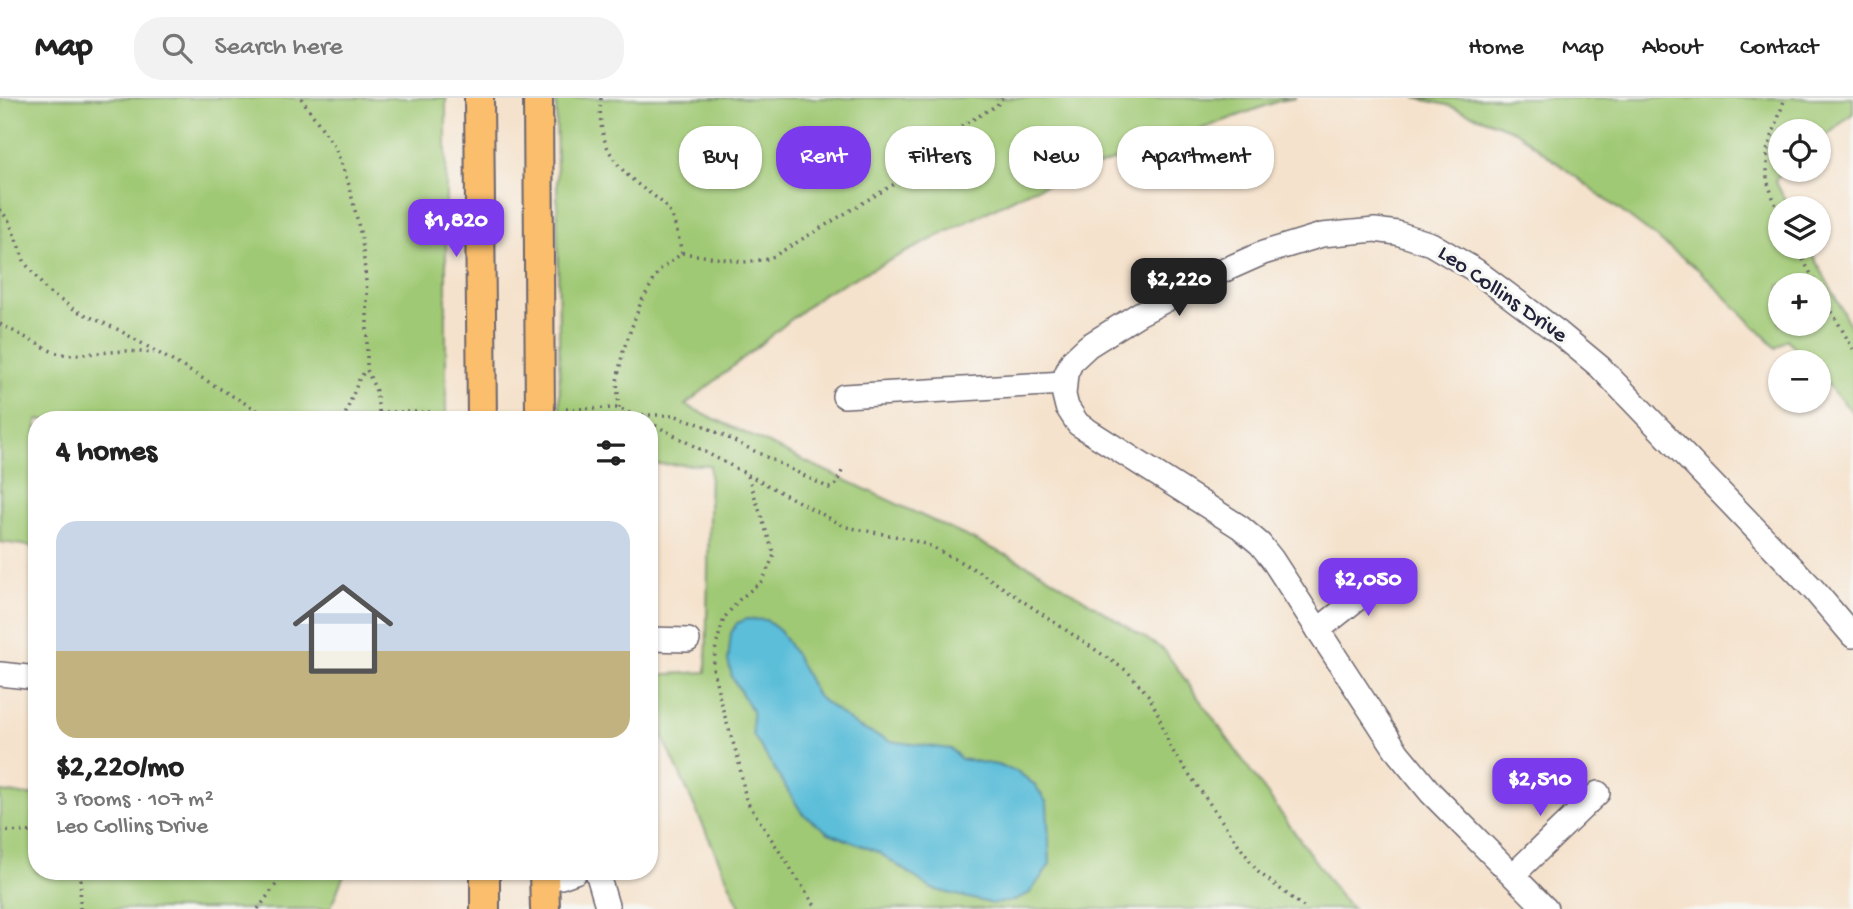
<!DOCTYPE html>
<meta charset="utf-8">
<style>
:root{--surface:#fff;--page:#f2f2f2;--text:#222;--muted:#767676;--line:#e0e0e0;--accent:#7c3aed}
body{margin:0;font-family:"Gochi Hand",sans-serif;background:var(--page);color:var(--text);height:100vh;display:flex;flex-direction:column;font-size:26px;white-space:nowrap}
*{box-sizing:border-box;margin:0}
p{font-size:23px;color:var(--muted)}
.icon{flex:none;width:38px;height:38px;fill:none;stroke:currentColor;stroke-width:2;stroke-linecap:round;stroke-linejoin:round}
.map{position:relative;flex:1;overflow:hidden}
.side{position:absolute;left:28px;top:313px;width:630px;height:469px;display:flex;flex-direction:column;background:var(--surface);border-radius:28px;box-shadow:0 2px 5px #0004}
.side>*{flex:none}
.banner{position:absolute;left:679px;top:28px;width:665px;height:63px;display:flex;gap:14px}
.controls{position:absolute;left:1768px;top:21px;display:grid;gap:14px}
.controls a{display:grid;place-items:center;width:63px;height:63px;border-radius:50%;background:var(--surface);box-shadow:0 2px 5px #0004;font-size:35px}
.price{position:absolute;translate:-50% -60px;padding:0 16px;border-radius:14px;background:var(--accent);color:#fff;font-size:23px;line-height:46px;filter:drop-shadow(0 2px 4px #0008)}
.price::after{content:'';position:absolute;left:50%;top:42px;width:21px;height:16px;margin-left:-10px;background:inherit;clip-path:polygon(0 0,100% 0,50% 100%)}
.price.on{background:#222;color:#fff}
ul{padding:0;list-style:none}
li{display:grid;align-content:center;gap:14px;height:371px;padding:0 28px}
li+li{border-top:2px solid var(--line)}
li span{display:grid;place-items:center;height:217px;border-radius:21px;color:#555}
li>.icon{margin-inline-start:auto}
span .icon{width:126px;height:126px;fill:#fffc;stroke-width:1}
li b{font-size:30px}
h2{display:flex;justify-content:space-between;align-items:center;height:84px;padding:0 28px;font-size:30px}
.pill{padding:0 24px;border-radius:28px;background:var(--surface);box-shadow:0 2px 5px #0004;font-size:24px;line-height:63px}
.pill.on{background:var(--accent);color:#fff}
header{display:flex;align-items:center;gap:42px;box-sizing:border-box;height:98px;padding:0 35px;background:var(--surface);border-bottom:2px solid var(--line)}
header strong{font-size:33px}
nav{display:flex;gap:38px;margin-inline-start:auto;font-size:24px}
.search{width:490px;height:63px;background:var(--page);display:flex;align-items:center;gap:18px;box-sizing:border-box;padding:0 24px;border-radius:28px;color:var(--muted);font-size:26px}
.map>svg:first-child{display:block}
.green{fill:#a0c975;stroke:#617658;stroke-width:2;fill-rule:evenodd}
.water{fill:#5bbed9;stroke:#3e708a;stroke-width:2}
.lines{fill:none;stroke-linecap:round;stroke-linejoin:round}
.minor-casing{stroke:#6c656e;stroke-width:26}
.major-casing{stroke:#6c656e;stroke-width:32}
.path{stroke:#6c656e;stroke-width:3.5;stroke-dasharray:2 5;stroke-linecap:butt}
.minor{stroke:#fff;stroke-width:23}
.major{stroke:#fabe6d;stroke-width:28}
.labels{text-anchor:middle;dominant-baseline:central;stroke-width:6;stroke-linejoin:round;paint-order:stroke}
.street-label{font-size:23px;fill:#22223b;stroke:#f6f6f2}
</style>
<header>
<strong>Map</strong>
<div class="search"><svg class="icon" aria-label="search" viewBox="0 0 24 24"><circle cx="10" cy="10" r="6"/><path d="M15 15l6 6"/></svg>Search here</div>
<nav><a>Home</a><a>Map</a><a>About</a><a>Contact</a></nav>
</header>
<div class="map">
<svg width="1853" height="811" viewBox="0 0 1853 811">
<rect width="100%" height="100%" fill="#f6f6f2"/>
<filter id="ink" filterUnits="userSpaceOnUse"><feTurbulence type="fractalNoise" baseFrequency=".0143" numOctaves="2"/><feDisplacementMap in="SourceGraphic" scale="14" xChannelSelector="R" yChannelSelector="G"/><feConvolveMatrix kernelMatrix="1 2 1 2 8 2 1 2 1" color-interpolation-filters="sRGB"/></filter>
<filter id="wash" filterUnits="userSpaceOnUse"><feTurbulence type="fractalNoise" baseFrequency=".00686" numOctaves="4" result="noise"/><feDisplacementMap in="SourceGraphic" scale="28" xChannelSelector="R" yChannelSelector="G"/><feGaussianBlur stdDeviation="1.57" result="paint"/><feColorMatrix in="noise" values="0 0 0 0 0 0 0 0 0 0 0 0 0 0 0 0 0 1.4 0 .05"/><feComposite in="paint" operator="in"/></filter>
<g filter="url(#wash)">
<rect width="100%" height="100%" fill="#f5e2cc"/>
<g class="green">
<path d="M0 0H446V322H37V449L0 444Z"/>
<path d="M556 0H1296L1279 3 1029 93 824 195 685 307 1036 471 1164 552 1343 802 1353 811H741L649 608V577L706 574 710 367 649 366V322H560Z"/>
<path d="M1415 0H1853V15L1818 45V33H1780V72H1787L1775 82 1789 110H1780V149H1809L1853 233V315L1818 276V264H1808L1787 241 1776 250 1699 172 1515 33 1447 7ZM1818 187V226H1780V187Z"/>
<path d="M0 694 37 698V774H345L330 811H0Z"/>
</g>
<path class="water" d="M747 521 766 522 780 533 796 558 817 598 858 629 889 643 951 651 961 661 997 667 1018 674 1035 687 1047 705 1050 766 1030 795 1015 802 993 806 932 791 878 754 829 735 802 715 753 637 752 613 732 579 728 563 731 535 737 525Z"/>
</g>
<g filter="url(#ink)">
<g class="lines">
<g class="minor-casing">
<g id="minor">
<path d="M844 298 1064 285"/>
<path d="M1318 532 1390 475"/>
<path d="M649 541 688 542"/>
<path d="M0 576 37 580"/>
<path d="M597 774 608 811"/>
<path d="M1513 777 1598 695"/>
<path d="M544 780 561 779 575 774"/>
<path d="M1546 811 1431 695 1398 655 1272 461 1260 446 1240 429 1078 326 1067 309 1064 297 1066 276 1072 263 1088 248 1139 216 1218 175 1263 155 1322 137 1375 132 1397 135 1431 146 1475 172 1559 235 1600 269 1814 492 1853 538"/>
</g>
</g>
<g class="major-casing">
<g id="major">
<path d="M479 0 482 322"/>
<path d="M538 0 540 322"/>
<path d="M485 774V811"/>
<path d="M544 774 545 811"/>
</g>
</g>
<g class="path">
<path d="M301 0 335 49 349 87 362 142 367 194V272L376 293 379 314 373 322"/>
<path d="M601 0C597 40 610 64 641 89 649 95 660 101 666 109 676 122 678 139 682 155"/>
<path d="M0 111 9 123 25 165 48 194 77 213 119 232 274 322"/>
<path d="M1780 120 1767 82V53L1785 0"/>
<path d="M1796 149 1817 187"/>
<path d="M1818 189 1853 251"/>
<path d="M0 226 53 254 68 257 126 253 154 255"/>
<path d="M619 310 617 283 623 253 641 204 659 173 682 155 744 164 769 161 896 85 960 29 997 7 1002 0"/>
<path d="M566 311 619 310 645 322"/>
<path d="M379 314H435"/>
<path d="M635 317H673L700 326 829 390 835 388 843 371"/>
<path d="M343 322 360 279 367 272"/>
<path d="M649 324 846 429 905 440 928 447 978 473 1127 573 1149 598 1158 616 1170 649 1257 773 1306 811"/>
<path d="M748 378 774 457 763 482 739 502 724 520 716 548 713 570 721 606 738 660 746 702 817 811"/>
<path d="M0 733 37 734"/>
<path d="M80 811 81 774"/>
<path d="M258 811 285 774"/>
</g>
<use href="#minor" class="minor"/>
<use href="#major" class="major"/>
</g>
</g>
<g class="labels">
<g class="street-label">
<text transform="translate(1502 197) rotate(35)">Leo Collins Drive</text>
</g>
</g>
</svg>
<div class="controls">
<a><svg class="icon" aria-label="locate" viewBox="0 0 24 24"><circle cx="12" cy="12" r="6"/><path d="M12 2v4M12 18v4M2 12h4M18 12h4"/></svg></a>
<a><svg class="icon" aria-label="layers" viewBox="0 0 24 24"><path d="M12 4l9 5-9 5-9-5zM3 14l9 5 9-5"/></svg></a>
<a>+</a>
<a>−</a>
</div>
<b class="price" style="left:456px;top:161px">$1,820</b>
<b class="price on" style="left:1179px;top:220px">$2,220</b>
<b class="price" style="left:1368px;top:520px">$2,050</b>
<b class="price" style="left:1540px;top:720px">$2,510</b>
<div class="banner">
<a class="pill">Buy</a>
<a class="pill on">Rent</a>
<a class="pill">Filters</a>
<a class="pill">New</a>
<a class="pill">Apartment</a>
</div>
<section class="side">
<h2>4 homes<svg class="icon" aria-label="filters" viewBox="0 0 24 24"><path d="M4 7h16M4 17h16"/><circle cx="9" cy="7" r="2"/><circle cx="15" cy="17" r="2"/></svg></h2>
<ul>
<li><span style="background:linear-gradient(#c9d6e8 60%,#c2b280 0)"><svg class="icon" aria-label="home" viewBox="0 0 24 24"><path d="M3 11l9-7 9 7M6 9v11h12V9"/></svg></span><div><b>$2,220/mo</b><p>3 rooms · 107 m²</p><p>Leo Collins Drive</p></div></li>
</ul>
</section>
</div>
